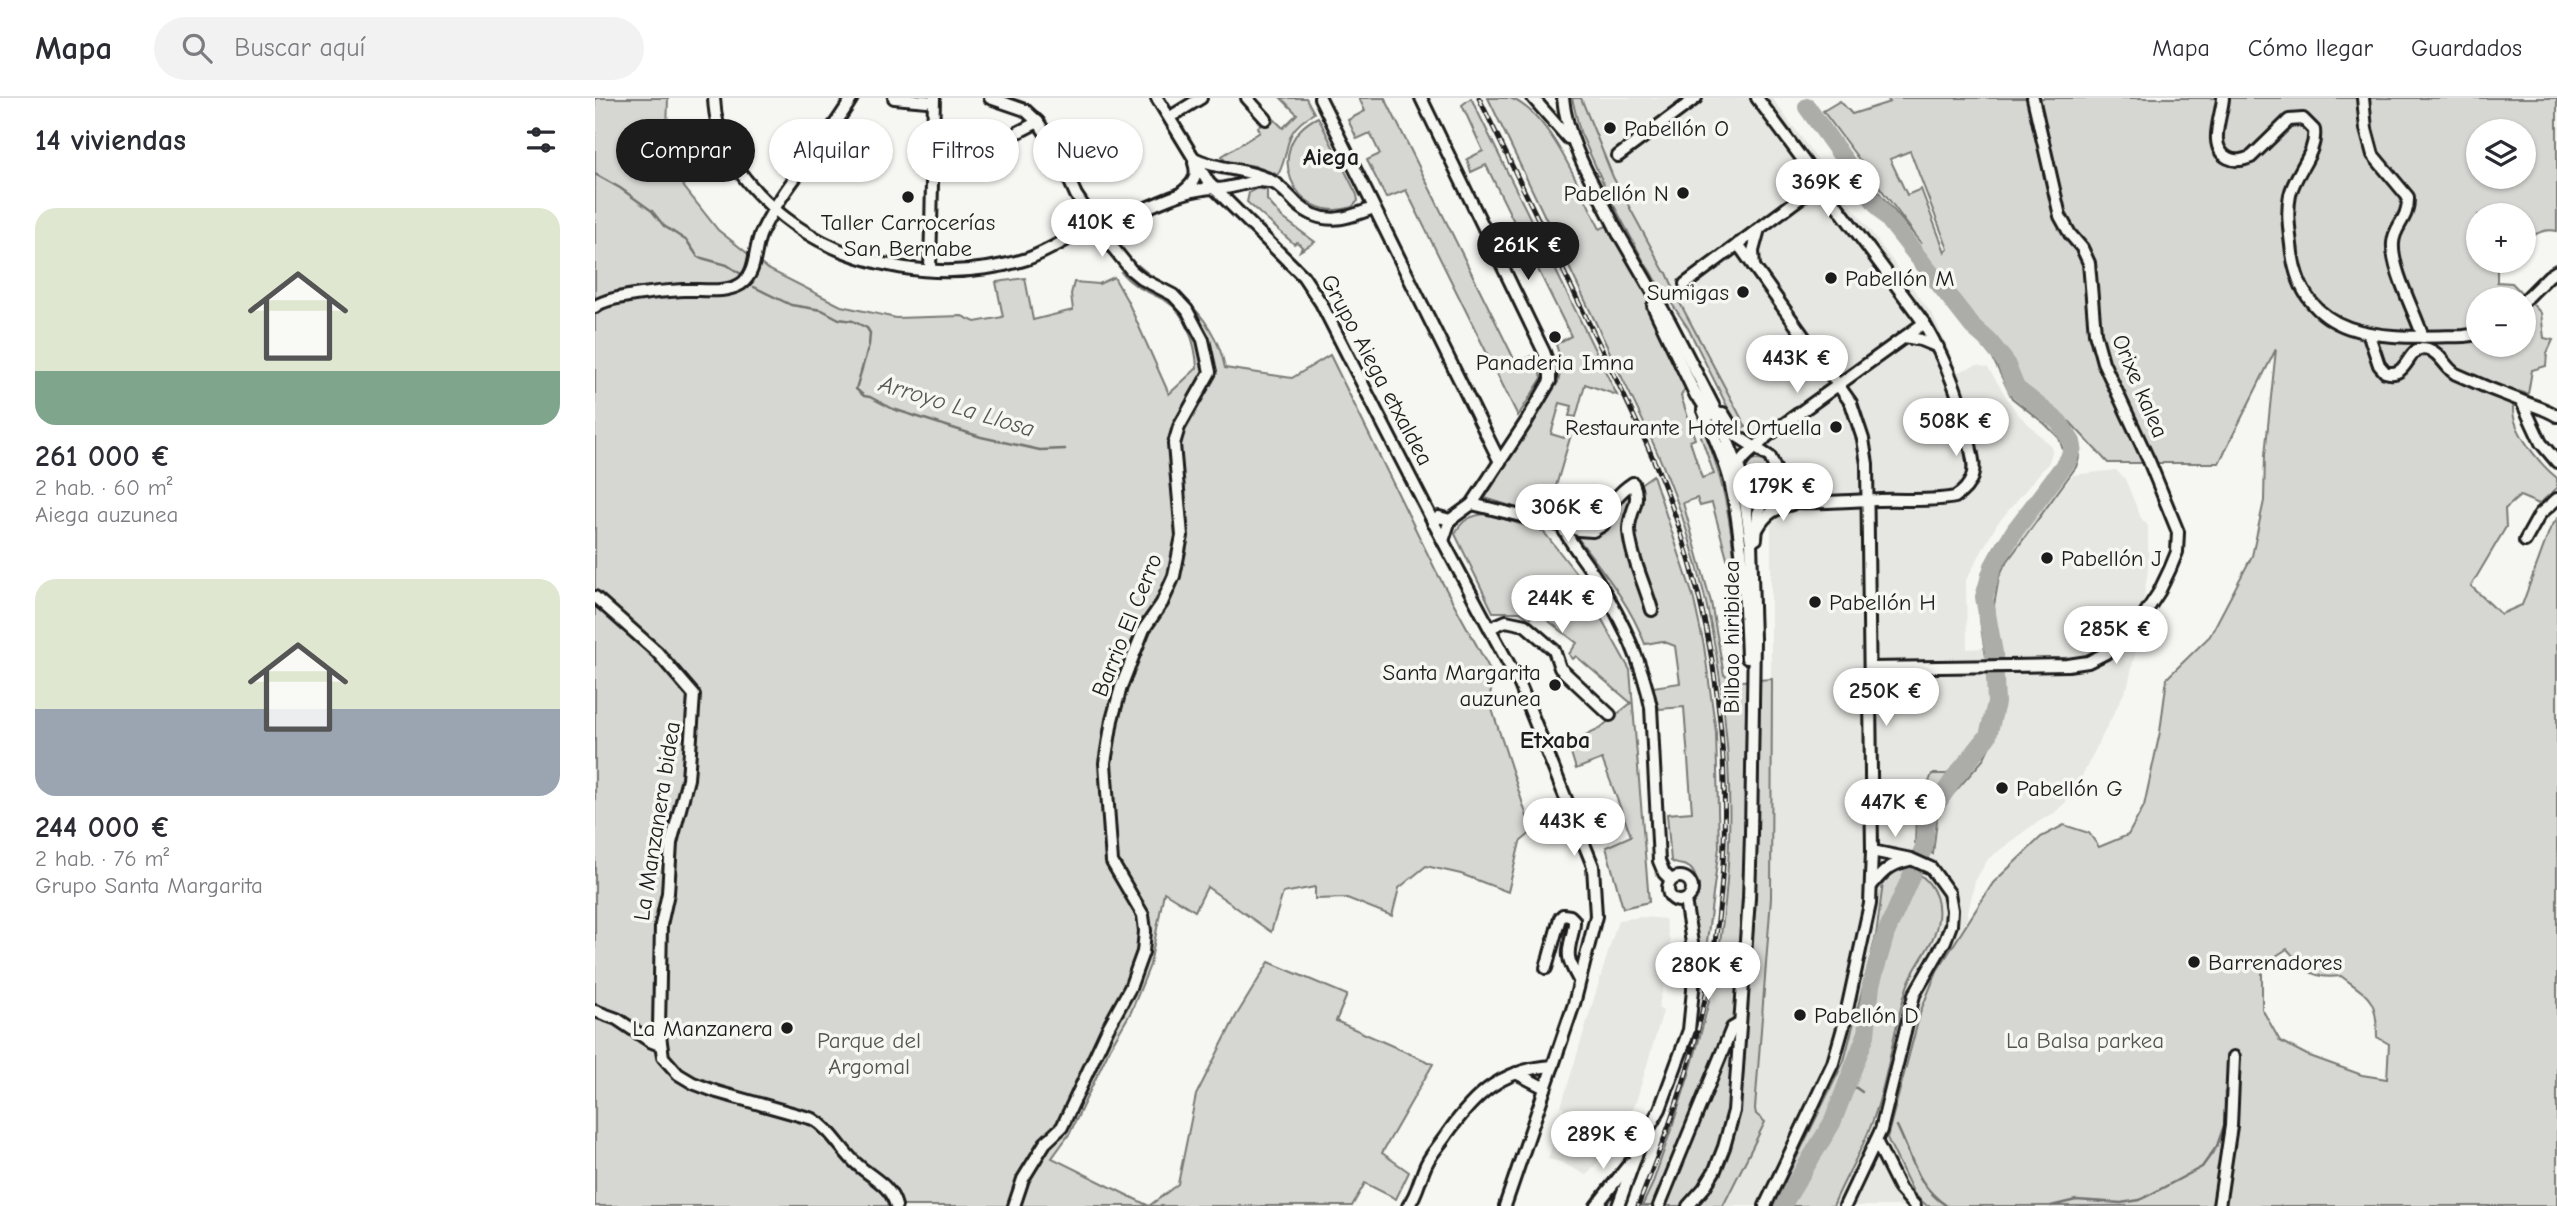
<!DOCTYPE html>
<html lang="es">
<meta charset="utf-8">
<style>
:root{--surface:#fff;--page:#f2f2f3;--text:#2b2b33;--muted:#7c7c81;--line:#e1e1e2;--accent:#1c1c1c}
body{margin:0;font-family:"Comic Neue",sans-serif;background:var(--page);color:var(--text);height:100vh;display:flex;flex-direction:column;font-size:26px;white-space:nowrap}
*{box-sizing:border-box;margin:0}
p{font-size:23px;color:var(--muted)}
.icon{flex:none;width:38px;height:38px;fill:none;stroke:currentColor;stroke-width:2;stroke-linecap:round;stroke-linejoin:round}
.map{position:relative;flex:1;overflow:hidden}
.drawer{display:flex;flex-direction:column;background:var(--surface);width:595px}
.drawer>*{flex:none}
.top-card{position:absolute;left:21px;top:21px;width:665px;height:63px;display:flex;gap:14px}
.fabs{position:absolute;left:1871px;top:21px;display:grid;gap:14px}
.fabs a{display:grid;place-items:center;width:70px;height:70px;border-radius:50%;background:var(--surface);box-shadow:0 2px 5px #0004;font-size:35px}
.price{position:absolute;translate:-50% -60px;padding:0 16px;border-radius:24px;background:#fff;color:#222;font-size:23px;line-height:46px;filter:drop-shadow(0 2px 4px #0008)}
.price::after{content:'';position:absolute;left:50%;top:42px;width:21px;height:16px;margin-left:-10px;background:inherit;clip-path:polygon(0 0,100% 0,50% 100%)}
.price.current{background:var(--accent);color:#fff}
ul{padding:0;list-style:none}
li{display:grid;align-content:center;gap:14px;height:371px;padding:0 35px}
li span{display:grid;place-items:center;height:217px;border-radius:21px;color:#555}
li>.icon{margin-inline-start:auto}
span .icon{width:126px;height:126px;fill:#fffc;stroke-width:1}
li b{font-size:30px}
h2{display:flex;justify-content:space-between;align-items:center;height:84px;padding:0 35px;font-size:30px}
.tag{padding:0 24px;border-radius:32px;background:var(--surface);box-shadow:0 2px 5px #0004;font-size:24px;line-height:63px}
.tag.current{background:var(--accent);color:#fff}
header{display:flex;align-items:center;gap:42px;box-sizing:border-box;height:98px;padding:0 35px;background:var(--surface);border-bottom:2px solid var(--line)}
header strong{font-size:33px}
nav{display:flex;gap:38px;margin-inline-start:auto;font-size:24px}
.search{width:490px;height:63px;background:var(--page);display:flex;align-items:center;gap:18px;box-sizing:border-box;padding:0 24px;border-radius:38px;color:var(--muted);font-size:26px}
main{display:flex;flex:1;min-height:0}
.map>svg:first-child{display:block}
.built{fill:#e6e6e2}
.green{fill:#d6d6d2;stroke:#797977;stroke-width:2;fill-rule:evenodd}
.lines{fill:none;stroke-linecap:round;stroke-linejoin:round}
.stream{stroke:#727271;stroke-width:2.5}
.river{stroke:#acaca9;stroke-width:18}
.minor-casing{stroke:#1c1c1c;stroke-width:16}
.minor{stroke:#f6f6f2;stroke-width:10}
.rail-casing{stroke:#1c1c1c;stroke-width:5}
.rail{stroke:#f6f6f2;stroke-width:2.5;stroke-dasharray:8;stroke-linecap:butt}
.poi-dot{fill:#1c1c1c;stroke:#f6f6f2;stroke-width:2.5}
.labels{text-anchor:middle;dominant-baseline:central;stroke-width:7;stroke-linejoin:round;paint-order:stroke}
.poi-label{font-size:23px;fill:#1c1c1c;stroke:#f6f6f2;text-anchor:start}
.street-label{font-size:23px;fill:#1c1c1c;stroke:#f6f6f2}
.park-label{font-size:23px;fill:#545453;stroke:#f6f6f2}
.neighbourhood-label{font-size:24px;font-weight:bold;fill:#1c1c1c;stroke:#f6f6f2}
.water-label{font-size:24px;font-style:italic;fill:#565654;stroke:#f6f6f2}
</style>
<header>
<strong>Mapa</strong>
<div class="search"><svg class="icon" aria-label="search" viewBox="0 0 24 24"><circle cx="10" cy="10" r="6"/><path d="M15 15l6 6"/></svg>Buscar aquí</div>
<nav><a>Mapa</a><a>Cómo llegar</a><a>Guardados</a></nav>
</header>
<main>
<section class="drawer">
<h2>14 viviendas<svg class="icon" aria-label="filters" viewBox="0 0 24 24"><path d="M4 7h16M4 17h16"/><circle cx="9" cy="7" r="2"/><circle cx="15" cy="17" r="2"/></svg></h2>
<ul>
<li><span style="background:linear-gradient(#dfe7d0 75%,#7fa58c 0)"><svg class="icon" aria-label="home" viewBox="0 0 24 24"><path d="M3 11l9-7 9 7M6 9v11h12V9"/></svg></span><div><b>261 000 €</b><p>2 hab. · 60 m²</p><p>Aiega auzunea</p></div></li>
<li><span style="background:linear-gradient(#dfe7d0 60%,#9aa5b1 0)"><svg class="icon" aria-label="home" viewBox="0 0 24 24"><path d="M3 11l9-7 9 7M6 9v11h12V9"/></svg></span><div><b>244 000 €</b><p>2 hab. · 76 m²</p><p>Grupo Santa Margarita</p></div></li>
</ul>
</section>
<div class="map">
<svg width="1962" height="1108" viewBox="0 0 1962 1108">
<rect width="100%" height="100%" fill="#f6f6f2"/>
<filter id="ink" filterUnits="userSpaceOnUse"><feTurbulence type="fractalNoise" baseFrequency=".0143" numOctaves="2"/><feDisplacementMap in="SourceGraphic" scale="14" xChannelSelector="R" yChannelSelector="G"/><feConvolveMatrix kernelMatrix="1 2 1 2 8 2 1 2 1" color-interpolation-filters="sRGB"/></filter>
<g filter="url(#ink)">
<g class="built">
<path d="M977 0H1177L1339 219 1363 274 1382 267 1393 270 1421 314 1456 348 1457 354 1454 364 1402 426 1371 482 1372 551 1388 550 1389 559 1408 558 1399 507 1404 479 1409 468 1431 437 1478 377 1521 372 1530 381 1546 420 1553 428V471L1541 552 1533 587 1487 678 1470 705 1459 715 1438 727 1393 761 1380 783 1370 828 1342 873 1292 1040 1319 1096 1332 1108H1238L1270 1045 1289 985 1311 890 1337 844 1344 819 1343 807 1298 775 1288 785 1281 838 1249 963 1178 1108H1128L1170 1025 1161 1016 1160 1011 1176 800V421L1177 395 1185 370 1182 361 1159 338 1148 337 1093 230 1049 164 993 55 985 34Z"/>
<path d="M1047 819 1070 821 1075 844 1072 876 1063 910 1068 913 1040 1007 1029 1030 1010 1057 991 1077 966 1064 953 1061 969 1010 966 1009 1023 822Z"/>
</g>
<g class="green">
<path d="M0 0H73L72 34 89 89 123 132 171 170 246 208 301 220 367 218 380 224 408 219 401 184 430 180 438 222 478 212 476 196 479 184 504 186 519 179 533 204 574 296 602 270C601 247 592 216 571 203 555 194 537 189 526 174L543 167C557 180 573 188 588 200 609 217 625 243 630 270L697 280 735 257 841 473 899 579 894 602 937 734 925 744 913 794 866 776 831 768 804 790 797 818 752 800 720 801V789L688 795 676 834 612 789 600 813 569 794 555 867 536 914 515 950 475 1035 457 1060 554 1108H0Z"/>
<path d="M686 0H711L719 15C684 37 698 48 683 77L660 68 630 63 627 58 665 34 663 29 678 20 688 30 702 16Z"/>
<path d="M764 0H790L921 265 936 258 947 280 923 318 811 92 791 100 772 62 785 56 775 35 762 41 753 22 770 13Z"/>
<path d="M876 0 1022 297 990 286 981 319 974 318 977 308 965 305 956 336 969 340 972 331 977 333 952 419 890 400 963 284 967 267 961 246 976 238 935 155 920 162 917 158 932 150 891 67 876 74 872 61 888 53 867 7Z"/>
<path d="M893 0C899 0 909 0 915 0 956 15 986 94 1005 131L1018 125 1021 131 1094 283 1086 298 1100 341 1095 343 1107 380 1119 376 1106 339 1108 330C1127 377 1135 417 1140 467H1134L1117 405 1105 408 1102 400 1088 405 1116 504 1129 577 1146 583 1177 581 1176 800 1160 1011 1161 1016 1170 1024 1128 1108H1047L1057 1087C1080 1020 1104 953 1118 884 1149 731 1135 559 1085 412 1065 354 1036 299 1010 244 971 163 932 81 893 0Z"/>
<path d="M977 0H986L1018 79 1069 173 1072 175 1085 205 1151 329 1143 330 1093 230 1049 164 1016 102 985 34Z"/>
<path d="M1292 0H1962V133C1948 130 1938 136 1929 145L1928 117H1883V163H1902V184L1917 185 1946 215 1949 240 1958 242 1952 255 1951 268 1937 272 1933 296 1923 293C1921 298 1918 305 1918 310 1917 333 1945 366 1962 380V390L1944 406 1925 398 1910 411 1911 429 1876 488 1906 516 1927 507 1955 431 1962 421V1108H1332L1319 1096 1292 1040 1326 912 1342 873 1398 785 1446 739 1469 727 1494 735 1504 749 1533 737 1549 708 1565 634 1572 580 1615 538 1657 458 1669 403 1670 357 1681 251 1624 365H1513L1474 323C1481 339 1489 352 1481 369L1409 468 1404 479 1399 507 1407 595 1400 637 1388 662 1343 713 1338 756 1320 745 1321 718 1337 676H1352C1362 664 1383 645 1389 631 1410 582 1369 520 1390 468 1402 437 1443 393 1465 365L1469 355 1464 340 1450 326 1417 300 1398 261 1323 167 1212 9 1327 146 1228 13 1245 3 1257 16 1295 4ZM1883 33H1928V79H1883ZM1315 53 1353 151 1350 154 1326 91 1312 97 1295 61ZM1883 201H1928V247H1883ZM1692 851C1711 872 1716 882 1746 878 1775 900 1782 900 1782 939L1794 946 1792 981 1767 977 1712 957 1685 943 1667 911V867Z"/>
<path d="M723 19 762 97 763 103 757 109C698 128 665 47 723 19Z"/>
<path d="M662 90 672 92V102L688 120 720 144 705 153 707 149 702 144 699 146 652 104 654 95Z"/>
<circle cx="1162" cy="374" r="12"/>
<path d="M1058 377 1098 498 1109 548 1121 634 1124 749 1106 891C1103 866 1096 838 1097 814 1098 799 1107 783 1096 771 1090 765 1082 768 1076 763L1072 716 1097 714 1089 609 1064 611 1058 589 1085 585 1080 548 1067 543 1050 546C1035 506 1007 472 982 439H996L1009 433 1023 402Z"/>
<path d="M892 416 948 433 981 475 1035 572 1054 804 1028 810 1011 749 1036 738 1007 661 981 671 973 645 1005 630 1036 605 981 558 978 561 974 556 982 545 942 514 935 521 925 514H898L860 436C867 421 877 417 892 416Z"/>
<path d="M1306 771C1331 772 1346 796 1343 820 1341 848 1318 866 1311 892 1298 933 1294 976 1280 1016 1270 1049 1251 1076 1238 1108H1178L1249 963 1281 838 1288 785 1298 775Z"/>
<path d="M674 864 752 897 741 923 838 966 787 1055 814 1074 801 1101 770 1085 757 1108H554L583 1086 601 997 641 918Z"/>
</g>
<g class="lines">
<g class="stream">
<path d="M0 76 25 90 57 113 69 128 92 143 103 159 132 167 146 176"/>
<path d="M159 189 196 207 227 212 244 221 258 223 272 230 275 235 274 247 261 291 269 298 275 299 298 311 386 339 445 352 470 351"/>
<path d="M1253 984 1267 994"/>
<path d="M1302 1028C1318 1060 1321 1088 1352 1108"/>
<path d="M1456 1108 1481 1102 1526 1105 1545 1102 1607 1069 1622 1048 1630 1025V994"/>
</g>
<path class="river" d="M1187 1108 1237 1025 1271 937 1276 887 1291 835 1329 749 1331 722 1360 679 1393 638 1401 605 1399 555 1389 499 1398 468 1420 432 1473 362 1478 349 1477 344 1464 324 1421 290 1410 263 1394 243 1377 228 1276 99 1212 9"/>
<g class="minor-casing">
<g id="minor">
<path d="M119 0C121 51 151 89 189 119 256 172 351 186 432 161 452 154 469 142 489 133 505 127 523 121 539 115 562 106 585 94 609 91 616 89 624 92 630 90 650 87 662 79 682 86"/>
<path d="M299 0 332 3"/>
<path d="M395 0 430 12 443 24 458 46 481 97 507 136 536 172 547 181 578 197 592 212 608 242 615 274 584 329 579 346 587 438 579 478 567 505 549 531 526 589 517 622 510 665 517 764 548 817 550 833 548 854 535 890 513 930 467 1029 450 1045 428 1081 419 1108"/>
<path d="M562 0 614 85 708 178 726 205 848 443 925 587 998 768 1001 818 979 906 910 1108"/>
<path d="M652 0 671 21"/>
<path d="M725 0 905 364"/>
<path d="M826 0 949 254 955 271V283L931 324 877 406 855 422"/>
<path d="M938 0 973 40"/>
<path d="M968 0C973 50 1003 92 1024 137"/>
<path d="M1628 0C1627 18 1612 49 1633 60 1641 64 1648 62 1656 59L1694 22 1708 21 1719 32C1722 56 1700 74 1695 97 1691 116 1695 136 1697 155 1710 249 1798 239 1869 238L1883 236"/>
<path d="M1768 0 1771 31 1778 57 1813 99C1814 122 1799 127 1798 145 1796 170 1820 214 1828 239"/>
<path d="M580 16 606 0"/>
<path d="M338 41 404 44 443 24"/>
<path d="M1023 58 1101 0"/>
<path d="M599 60C622 72 650 70 673 81 685 87 693 97 702 106 728 129 751 121 778 110"/>
<path d="M586 95C597 87 604 79 599 65"/>
<path d="M1021 131 1075 224 1118 307 1146 376 1156 445 1159 541 1156 736 1154 800 1139 1013 1129 1049 1120 1072 1109 1090 1093 1108"/>
<path d="M1143 146 1256 305 1268 341 1272 366 1277 753 1275 806 1248 930 1238 965 1170 1108"/>
<path d="M1159 169 1158 153 1164 131"/>
<path d="M335 171 339 0"/>
<path d="M1090 186 1225 85"/>
<path d="M1928 204 1954 178 1962 173"/>
<path d="M1058 208 1101 298"/>
<path d="M0 209C10 198 70 193 88 192 106 191 130 196 146 186 163 174 158 150 167 133 190 85 230 46 257 0"/>
<path d="M1774 237 1784 267 1790 274C1815 282 1811 245 1833 251 1846 255 1850 270 1861 276 1883 286 1905 295 1927 303 1939 308 1951 311 1962 318"/>
<path d="M1310 239 1326 242 1343 249"/>
<path d="M1098 291 1115 317"/>
<path d="M1927 304 1946 345 1962 364"/>
<path d="M1108 312C1117 335 1129 359 1135 383 1148 440 1150 501 1152 560"/>
<path d="M1128 315 1142 338 1175 359 1181 373 1179 386 1163 415 1161 441"/>
<path d="M1128 349C1134 365 1139 385 1155 394 1186 411 1249 402 1284 402 1309 401 1336 404 1360 399 1368 394 1374 388 1377 379 1380 370 1378 361 1376 352 1369 306 1352 265 1329 225L1162 0"/>
<path d="M1143 371C1147 357 1163 350 1171 339L1329 225"/>
<path d="M877 406 983 432 998 433 1008 427C1018 407 1017 399 1038 385 1047 406 1033 414 1034 433 1036 459 1050 487 1057 512"/>
<path d="M838 425 844 419 855 422 848 443"/>
<path d="M967 428C976 447 992 465 1003 483 1027 521 1047 565 1056 609L1064 763 1069 775 1076 782"/>
<path d="M1163 430C1171 415 1182 410 1197 406"/>
<path d="M1930 443 1945 416 1962 401"/>
<path d="M0 499 62 554 99 597 93 681 76 745 73 795 66 827 64 930 68 959 83 976 98 985 122 994 218 1021C238 1033 247 1054 264 1068 279 1081 296 1088 301 1108"/>
<path d="M895 530 911 523 930 527 959 552 965 570 1015 617"/>
<path d="M1275 570 1473 567 1493 564 1511 555 1549 517 1564 494 1575 471 1582 454 1583 434 1554 363 1508 264 1500 235 1494 165 1487 150 1475 136 1465 118 1438 0"/>
<circle cx="1085" cy="791" r="12"/>
<path d="M1277 787C1288 773 1296 766 1314 762"/>
<path d="M951 870 965 820 968 817 975 818 979 822C980 834 972 847 974 859 975 867 980 875 984 882"/>
<path d="M0 913 22 921 55 943 65 947"/>
<path d="M921 975 950 990"/>
<path d="M1281 1043 1305 1091 1320 1108"/>
<path d="M813 1108C823 1096 825 1077 833 1063 838 1054 846 1045 852 1036 880 996 907 971 958 968"/>
<path d="M1001 1108 1035 1065"/>
<path d="M1023 1108 1046 1044 1065 1011 1094 932 1098 892V851L1090 802"/>
<path d="M1064 1108 1137 930 1144 926"/>
<path d="M1250 1108 1286 1032 1319 897 1350 843 1356 827 1357 812 1354 795 1336 770 1316 761 1277 753"/>
<path d="M1624 1108 1636 1028 1639 959"/>
</g>
</g>
<use href="#minor" class="minor"/>
<g class="rail-casing">
<path id="rail" d="M884 0C919 72 954 144 990 217 1017 273 1046 329 1069 387 1138 566 1148 762 1099 947 1085 1002 1064 1055 1043 1108"/>
</g>
<use href="#rail" class="rail"/>
</g>
</g>
<g class="poi-dot">
<circle cx="1015" cy="30" r="7"/>
<circle cx="1088" cy="95" r="7"/>
<circle cx="313" cy="99" r="7"/>
<circle cx="1236" cy="180" r="7"/>
<circle cx="1148" cy="194" r="7"/>
<circle cx="960" cy="239" r="7"/>
<circle cx="1241" cy="329" r="7"/>
<circle cx="1452" cy="460" r="7"/>
<circle cx="1220" cy="504" r="7"/>
<circle cx="960" cy="587" r="7"/>
<circle cx="1407" cy="690" r="7"/>
<circle cx="1599" cy="864" r="7"/>
<circle cx="1205" cy="917" r="7"/>
<circle cx="192" cy="930" r="7"/>
</g>
<g class="labels">
<g class="poi-label">
<text x="1029" y="30">Pabellón O</text>
<text x="1074" y="95" text-anchor="end">Pabellón N</text>
<text x="313" y="124" text-anchor="middle">Taller Carrocerías<tspan x="313" dy="26">San Bernabe</tspan></text>
<text x="1250" y="180">Pabellón M</text>
<text x="1134" y="194" text-anchor="end">Sumigas</text>
<text x="960" y="264" text-anchor="middle">Panaderia Imna</text>
<text x="1227" y="329" text-anchor="end">Restaurante Hotel Ortuella</text>
<text x="1466" y="460">Pabellón J</text>
<text x="1234" y="504">Pabellón H</text>
<text x="946" y="574" text-anchor="end">Santa Margarita<tspan x="946" dy="26">auzunea</tspan></text>
<text x="1421" y="690">Pabellón G</text>
<text x="1613" y="864">Barrenadores</text>
<text x="1219" y="917">Pabellón D</text>
<text x="178" y="930" text-anchor="end">La Manzanera</text>
</g>
<g class="street-label">
<text transform="translate(782 272) rotate(62)">Grupo Aiega etxaldea</text>
<text transform="translate(1545 288) rotate(67)">Orixe kalea</text>
<text transform="translate(532 527) rotate(-68)">Barrio El Cerro</text>
<text transform="translate(1136 539) rotate(-90)">Bilbao hiribidea</text>
<text transform="translate(62 723) rotate(-81)">La Manzanera bidea</text>
</g>
<g class="park-label">
<text x="274" y="942">Parque del<tspan x="274" dy="26">Argomal</tspan></text>
<text x="1490" y="942">La Balsa parkea</text>
</g>
<g class="neighbourhood-label">
<text x="736" y="59">Aiega</text>
<text x="960" y="642">Etxaba</text>
</g>
<g class="water-label">
<text transform="translate(362 308) rotate(17)">Arroyo La Llosa</text>
</g>
</g>
</svg>
<div class="fabs">
<a><svg class="icon" aria-label="layers" viewBox="0 0 24 24"><path d="M12 4l9 5-9 5-9-5zM3 14l9 5 9-5"/></svg></a>
<a>+</a>
<a>−</a>
</div>
<b class="price" style="left:1233px;top:121px">369K €</b>
<b class="price" style="left:507px;top:161px">410K €</b>
<b class="price current" style="left:933px;top:184px">261K €</b>
<b class="price" style="left:1202px;top:297px">443K €</b>
<b class="price" style="left:1361px;top:360px">508K €</b>
<b class="price" style="left:1188px;top:425px">179K €</b>
<b class="price" style="left:973px;top:446px">306K €</b>
<b class="price" style="left:967px;top:537px">244K €</b>
<b class="price" style="left:1521px;top:568px">285K €</b>
<b class="price" style="left:1291px;top:630px">250K €</b>
<b class="price" style="left:1300px;top:741px">447K €</b>
<b class="price" style="left:979px;top:760px">443K €</b>
<b class="price" style="left:1113px;top:904px">280K €</b>
<b class="price" style="left:1008px;top:1073px">289K €</b>
<div class="top-card">
<a class="tag current">Comprar</a>
<a class="tag">Alquilar</a>
<a class="tag">Filtros</a>
<a class="tag">Nuevo</a>
</div>
</div>
</main>
